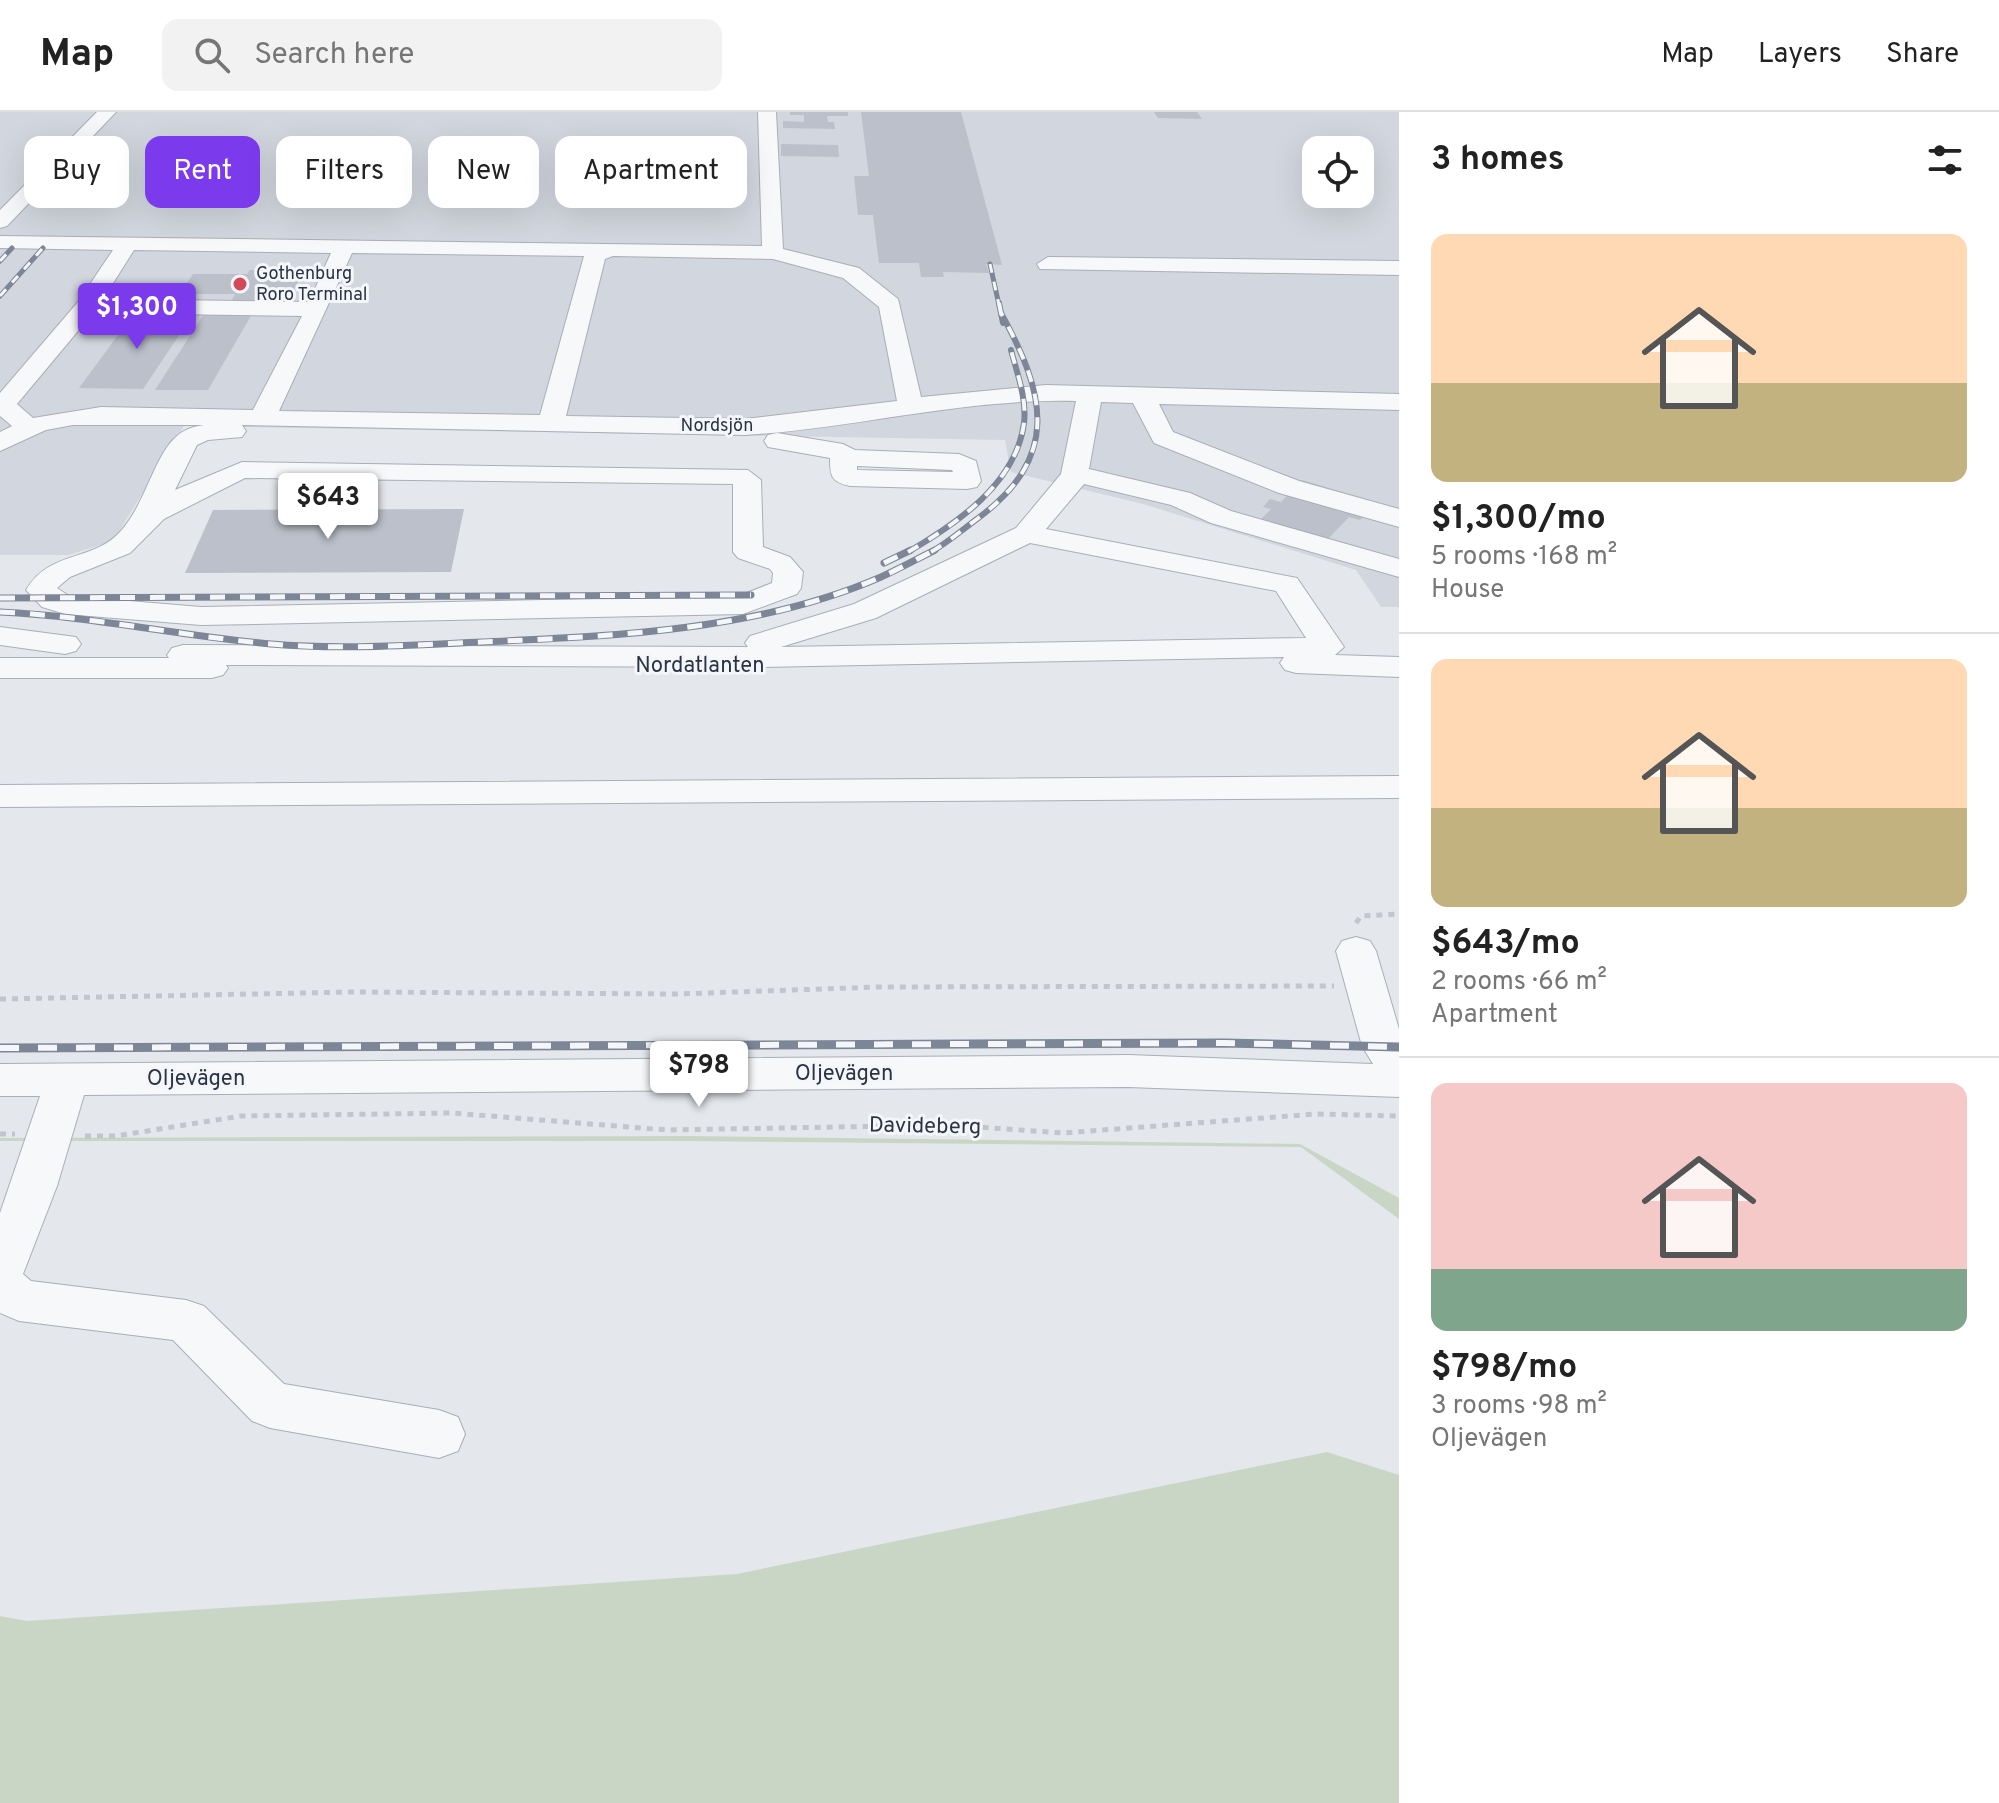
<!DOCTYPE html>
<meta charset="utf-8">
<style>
:root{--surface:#fff;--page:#f2f2f2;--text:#222;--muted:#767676;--line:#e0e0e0;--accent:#7c3aed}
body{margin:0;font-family:Overpass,sans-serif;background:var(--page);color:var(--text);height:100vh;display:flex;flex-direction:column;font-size:30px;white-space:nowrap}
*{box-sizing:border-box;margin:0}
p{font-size:26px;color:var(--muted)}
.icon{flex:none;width:44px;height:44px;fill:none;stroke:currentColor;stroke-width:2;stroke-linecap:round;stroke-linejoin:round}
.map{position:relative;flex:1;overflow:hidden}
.details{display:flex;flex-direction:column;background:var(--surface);width:600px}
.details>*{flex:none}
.top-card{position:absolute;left:24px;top:24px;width:760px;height:72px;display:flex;gap:16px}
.controls{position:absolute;left:1302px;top:24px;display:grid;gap:16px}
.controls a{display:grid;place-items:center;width:72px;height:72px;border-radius:16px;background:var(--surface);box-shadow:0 8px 32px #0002;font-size:40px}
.price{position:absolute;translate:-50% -68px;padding:0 18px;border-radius:8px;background:#fff;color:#222;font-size:26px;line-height:52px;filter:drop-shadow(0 2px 4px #0008)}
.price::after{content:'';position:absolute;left:50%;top:48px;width:24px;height:18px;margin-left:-12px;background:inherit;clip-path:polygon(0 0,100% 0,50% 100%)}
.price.active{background:var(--accent);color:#fff}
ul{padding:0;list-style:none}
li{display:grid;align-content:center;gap:16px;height:424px;padding:0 32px}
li+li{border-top:2px solid var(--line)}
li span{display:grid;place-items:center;height:248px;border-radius:16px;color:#555}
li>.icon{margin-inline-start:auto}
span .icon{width:144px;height:144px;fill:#fffc;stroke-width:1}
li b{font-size:34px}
h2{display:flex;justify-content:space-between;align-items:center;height:96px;padding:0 32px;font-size:34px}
.pill{padding:0 28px;border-radius:16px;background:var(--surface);box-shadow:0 8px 32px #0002;font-size:28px;line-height:72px}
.pill.active{background:var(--accent);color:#fff}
header{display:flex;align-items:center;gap:48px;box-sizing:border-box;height:112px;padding:0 40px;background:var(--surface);border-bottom:2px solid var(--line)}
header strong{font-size:38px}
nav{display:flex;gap:44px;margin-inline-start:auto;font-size:28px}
.search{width:560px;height:72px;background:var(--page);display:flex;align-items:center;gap:20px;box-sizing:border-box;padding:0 28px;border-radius:16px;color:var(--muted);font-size:30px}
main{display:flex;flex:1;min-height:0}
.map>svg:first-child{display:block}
.built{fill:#d2d6de;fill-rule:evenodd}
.green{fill:#c9d6c5}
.building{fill:#bbc0ca}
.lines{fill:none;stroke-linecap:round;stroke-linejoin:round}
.minor-casing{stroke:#a9aeb7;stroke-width:2}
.path{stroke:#c2c5cb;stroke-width:5;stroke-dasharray:6 6;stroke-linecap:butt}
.minor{fill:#f7f8fa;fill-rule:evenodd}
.rail-far3-casing{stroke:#7d8696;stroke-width:5}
.rail-far2-casing{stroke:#7d8696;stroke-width:6}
.rail-far1-casing{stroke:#7d8696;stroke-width:7}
.rail-casing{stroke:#7d8696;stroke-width:9}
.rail-far3{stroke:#f4f6f9;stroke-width:3;stroke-dasharray:9;stroke-linecap:butt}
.rail-far2{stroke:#f4f6f9;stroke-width:4;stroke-dasharray:12;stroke-linecap:butt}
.rail-far1{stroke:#f4f6f9;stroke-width:5;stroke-dasharray:15;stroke-linecap:butt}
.rail{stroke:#f4f6f9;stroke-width:6;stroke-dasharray:19;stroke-linecap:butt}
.poi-dot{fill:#d1495b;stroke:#f4f6f9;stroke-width:3}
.labels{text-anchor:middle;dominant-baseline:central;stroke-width:6;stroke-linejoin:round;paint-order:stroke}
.far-poi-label{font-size:18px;fill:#2b3445;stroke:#f4f6f9;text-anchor:start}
.far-street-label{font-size:18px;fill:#2b3445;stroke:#f4f6f9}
.street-label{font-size:22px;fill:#2b3445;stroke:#f4f6f9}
</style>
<header>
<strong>Map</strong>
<div class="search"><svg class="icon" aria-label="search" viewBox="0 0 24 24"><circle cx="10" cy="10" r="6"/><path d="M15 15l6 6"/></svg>Search here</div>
<nav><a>Map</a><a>Layers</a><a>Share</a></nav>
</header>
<main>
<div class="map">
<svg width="1399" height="1691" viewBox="0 0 1399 1691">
<rect width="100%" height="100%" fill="#e4e7ec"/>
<path class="built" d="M0 0H1399V495H1381L1356 458 1143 392 1011 360 1005 328 184 314 113 429 69 443H0ZM1316 38H1360V82H1316Z"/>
<g class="green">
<path d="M691 1024 1300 1032 1399 1086V1107L1301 1035 690 1029H0V1026Z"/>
<path d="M1327 1340 1399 1363V1691H0V1504L27 1509 737 1462Z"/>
</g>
<g class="building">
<path d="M790 0H848V4H827L828 10H834L835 17 783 16V9L804 10V3H790Z"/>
<path d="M861 0H961L1002 153 986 152 989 161 943 160 944 165H921L919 151H879L873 103H858L854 64H869Z"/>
<path d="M1154 0H1197L1202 7 1158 6Z"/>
<path d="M781 32 838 33 839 45 781 44Z"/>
<path d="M250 158H312L309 164H301L289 188H232L235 182H180L193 162H247Z"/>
<path d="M135 200 194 201 143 277 79 276Z"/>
<path d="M204 202H252L208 278H155Z"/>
<path d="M1302 368 1368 388 1360 396 1368 399 1360 408 1349 405 1327 428 1260 408 1271 397 1263 395 1270 387 1281 390Z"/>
<path d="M464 397 451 460 185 461 213 398Z"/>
</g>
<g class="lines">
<g class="minor-casing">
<g id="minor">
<path d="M97 0H116L7 114 0 116V98Z"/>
<path d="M758 0H776L783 137 859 156 898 187 921 285 1046 273 1399 282V298L1159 292 1173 320 1299 369 1399 397V415L1279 381 1154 331 1133 291 1101 290 1089 357 1190 381 1231 399 1399 447V465L1211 411 1171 393 1084 372 1046 417 1297 466 1344 535 1335 543 1399 545V565L1296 561 1285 558 1280 551 1284 545 760 555 226 553 228 556 223 563 212 566H0V546H169L167 543 172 536 183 533 748 535 745 531 750 524 854 492 1016 416 1061 362 1076 289C964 286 857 316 745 323L242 313 246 319 242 325 208 328 197 333 175 378 242 350 748 358 761 368 763 435 790 445 803 460 801 476 797 482 743 502 201 513 65 502 42 495 26 478C50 438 91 450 119 421 145 394 154 344 176 325 184 317 193 315 204 313H73L46 318 0 339V320L12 314 0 304V281L78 190 113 138 0 136V124L762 134ZM134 138 331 141 309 190 103 187ZM352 141 584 144 540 303 279 299ZM613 144 773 147 843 166 879 195 897 289 745 307 566 304 605 147ZM93 201 302 204 253 298 101 295 33 306 17 292ZM245 366 733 372V440L738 446 770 457 773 461 772 471 739 484 201 495 69 484 57 476 70 465 130 441 164 407ZM1030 431 1276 479 1306 526 781 535 876 506Z"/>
<path d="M1048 145 1399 149V163L1040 157 1037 152Z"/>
<path d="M777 321 843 332 855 338 959 342 976 349 981 369 977 375 967 377 850 374C831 370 830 364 830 346L768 335 764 329 768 323ZM857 354 952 358 953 360 857 358Z"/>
<path d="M0 515 76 525 81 532 76 539 65 542 0 533Z"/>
<path d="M1399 664V686L0 695V673Z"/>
<path d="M1356 825 1370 829 1376 839 1399 917V985L1128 975 84 983 57 1074 23 1162 31 1169 186 1188 204 1194 284 1272 439 1298 458 1305 465 1322 458 1339 439 1346 270 1316 252 1309 173 1228 19 1209 0 1201V1101L40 984H0V952L1128 943 1373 952 1362 934 1336 839 1342 829Z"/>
</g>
</g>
<g class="path">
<path d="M1356 811 1361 804 1399 802"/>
<path d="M0 887 353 880 678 882 879 875 1334 874"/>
<path d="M0 1022H15"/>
<path d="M85 1024H116L241 1004 452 1001 667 1018 949 1013 1063 1021 1316 1002 1399 1004"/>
</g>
<use href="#minor" class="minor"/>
<g class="rail-far3-casing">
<g id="rail-far3">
<path d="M0 149 12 136"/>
<path d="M990 152 999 193"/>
<path d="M0 184 43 136"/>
</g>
</g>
<g class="rail-far2-casing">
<g id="rail-far2">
<path d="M999 191 1003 211"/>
<path d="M908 440C956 412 1016 372 1024 311 1027 287 1017 261 1011 238"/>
<path d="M931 440C947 431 962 418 977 407 1061 345 1046 283 1001 201"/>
</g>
</g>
<g class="rail-far1-casing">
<g id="rail-far1">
<path d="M884 451 911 438"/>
<path d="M0 486 751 483"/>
<path d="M0 500C91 504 180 524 271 532 341 538 412 533 482 530 615 524 757 519 881 465 899 457 917 447 935 438"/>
</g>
</g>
<g class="rail-casing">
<path id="rail" d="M0 936 1224 931 1399 935"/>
</g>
<use href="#rail-far3" class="rail-far3"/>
<use href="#rail-far2" class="rail-far2"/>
<use href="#rail-far1" class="rail-far1"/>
<use href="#rail" class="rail"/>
</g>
<circle class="poi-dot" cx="240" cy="172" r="8"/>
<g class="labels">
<g class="far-poi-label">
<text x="256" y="162">Gothenburg<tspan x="256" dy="21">Roro Terminal</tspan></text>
</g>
<g class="far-street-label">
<text x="717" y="314">Nordsjön</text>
</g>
<g class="street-label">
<text x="700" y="554">Nordatlanten</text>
<text x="844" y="962">Oljevägen</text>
<text x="196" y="967">Oljevägen</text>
<text transform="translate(925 1015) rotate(1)">Davideberg</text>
</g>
</g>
</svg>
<div class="controls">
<a><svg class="icon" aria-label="locate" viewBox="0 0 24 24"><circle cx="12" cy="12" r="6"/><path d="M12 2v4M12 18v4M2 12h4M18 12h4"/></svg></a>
</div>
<b class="price active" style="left:137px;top:239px">$1,300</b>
<b class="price" style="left:328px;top:429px">$643</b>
<b class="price" style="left:699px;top:997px">$798</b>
<div class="top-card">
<a class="pill">Buy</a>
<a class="pill active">Rent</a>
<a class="pill">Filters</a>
<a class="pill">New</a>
<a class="pill">Apartment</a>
</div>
</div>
<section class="details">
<h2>3 homes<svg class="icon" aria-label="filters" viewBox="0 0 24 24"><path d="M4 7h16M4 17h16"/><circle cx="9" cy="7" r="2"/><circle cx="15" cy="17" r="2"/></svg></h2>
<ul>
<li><span style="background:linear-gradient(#ffd9b3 60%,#c2b280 0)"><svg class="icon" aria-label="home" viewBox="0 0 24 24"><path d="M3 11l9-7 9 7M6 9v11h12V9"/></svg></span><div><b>$1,300/mo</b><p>5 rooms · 168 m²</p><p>House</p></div></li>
<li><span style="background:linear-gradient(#ffd9b3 60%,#c2b280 0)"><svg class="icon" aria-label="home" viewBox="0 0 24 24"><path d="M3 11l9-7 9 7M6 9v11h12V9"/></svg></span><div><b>$643/mo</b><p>2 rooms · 66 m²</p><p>Apartment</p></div></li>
<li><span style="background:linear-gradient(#f6c9c9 75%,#7fa58c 0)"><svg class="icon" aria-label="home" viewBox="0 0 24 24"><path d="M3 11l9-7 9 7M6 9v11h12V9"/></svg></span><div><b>$798/mo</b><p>3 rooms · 98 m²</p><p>Oljevägen</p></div></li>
</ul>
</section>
</main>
